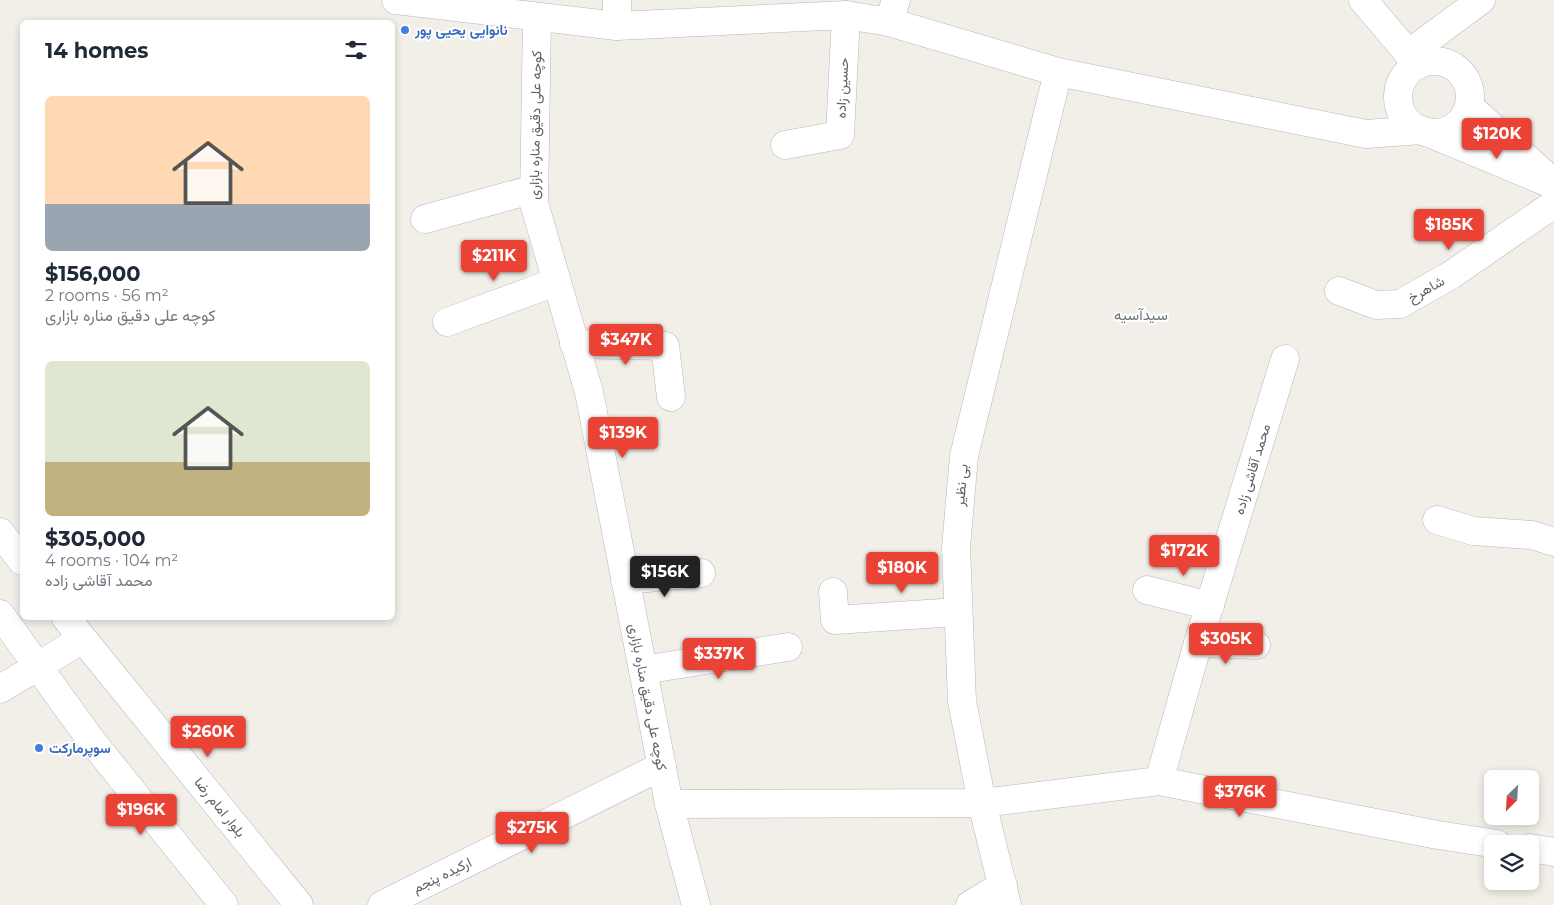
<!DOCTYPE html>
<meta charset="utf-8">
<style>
:root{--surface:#fff;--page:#f2f2f3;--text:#1f2937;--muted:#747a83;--accent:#ea4335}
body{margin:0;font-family:Montserrat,Vazirmatn,sans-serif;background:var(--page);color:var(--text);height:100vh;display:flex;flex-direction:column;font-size:19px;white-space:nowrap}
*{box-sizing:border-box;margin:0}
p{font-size:16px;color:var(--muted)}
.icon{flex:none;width:28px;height:28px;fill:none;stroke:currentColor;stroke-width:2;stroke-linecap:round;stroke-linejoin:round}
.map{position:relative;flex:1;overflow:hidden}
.panel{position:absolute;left:20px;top:20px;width:375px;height:600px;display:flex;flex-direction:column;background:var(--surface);border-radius:8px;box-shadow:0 2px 8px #0003}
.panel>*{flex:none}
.needle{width:32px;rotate:204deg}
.tools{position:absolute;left:1484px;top:770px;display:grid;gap:10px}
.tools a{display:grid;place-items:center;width:55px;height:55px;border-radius:8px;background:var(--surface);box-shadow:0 2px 8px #0003;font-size:25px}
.price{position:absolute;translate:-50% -42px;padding:0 11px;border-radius:5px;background:var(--accent);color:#fff;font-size:16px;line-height:32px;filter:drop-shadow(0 1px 2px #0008)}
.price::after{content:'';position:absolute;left:50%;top:30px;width:15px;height:11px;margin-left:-8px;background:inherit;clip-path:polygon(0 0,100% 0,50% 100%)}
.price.on{background:#222;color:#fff}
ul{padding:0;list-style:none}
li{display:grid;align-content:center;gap:10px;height:265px;padding:0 25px}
li span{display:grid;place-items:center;height:155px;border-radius:8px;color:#555}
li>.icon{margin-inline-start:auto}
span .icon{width:90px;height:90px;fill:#fffc;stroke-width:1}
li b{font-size:21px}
h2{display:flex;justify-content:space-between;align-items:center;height:60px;padding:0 25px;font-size:21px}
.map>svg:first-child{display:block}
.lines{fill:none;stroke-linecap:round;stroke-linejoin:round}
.minor-casing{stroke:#b5b8bc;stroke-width:29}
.secondary-casing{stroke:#b6babf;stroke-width:29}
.minor{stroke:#fff;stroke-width:28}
.secondary{stroke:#fff;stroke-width:28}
.shop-dot{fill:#3f7fe0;stroke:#fff;stroke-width:2}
.labels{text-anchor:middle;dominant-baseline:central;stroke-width:4;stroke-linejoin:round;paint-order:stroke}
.shop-label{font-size:14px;font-weight:bold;fill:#366cbe;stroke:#fff;text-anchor:start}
.street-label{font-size:14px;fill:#5f6368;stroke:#fff}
.neighbourhood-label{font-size:15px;fill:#70757a;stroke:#fff}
</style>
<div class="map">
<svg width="1554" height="905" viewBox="0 0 1554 905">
<rect width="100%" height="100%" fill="#f1efe8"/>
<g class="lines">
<g class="minor-casing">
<g id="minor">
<path d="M396 0 617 26 846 15 889 22 896 0"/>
<path d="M617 0V26"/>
<path d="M1363 0 1418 65"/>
<path d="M537 17 534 203 589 392 669 804 696 905"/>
<path d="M889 22 1058 72 1366 134 1422 130 1554 185"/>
<path d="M1408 54 1481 0"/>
<circle cx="1434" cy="97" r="36"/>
<path d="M1469 106 1544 174"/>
<path d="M785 145 840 135 846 15"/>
<path d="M425 219 534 189"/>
<path d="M1339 291 1376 305 1400 304 1451 275 1554 204"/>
<path d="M447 322 556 282"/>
<path d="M574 344 665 346 671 397"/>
<path d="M1437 520 1473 531 1532 535 1554 542"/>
<path d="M625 580 701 573"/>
<path d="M1147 590 1210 606"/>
<path d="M833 592 835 620 958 612"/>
<path d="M1198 643 1256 645"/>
<path d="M643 670 788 647"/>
<path d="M0 689 37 667"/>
<path d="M1159 781 1198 643 1285 359"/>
<path d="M669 804 982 803 1159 781 1438 835 1497 844"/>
<path d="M1530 848 1554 852"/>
<path d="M382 905 662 766"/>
<path d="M970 905 1003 885"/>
<path d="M1007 905 982 803 962 701 956 547 964 456 1058 72"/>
</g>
</g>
<g class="secondary-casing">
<g id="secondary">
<path d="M0 532 22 561"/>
<path d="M0 614 91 740 224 905"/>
<path d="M66 618 299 905"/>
<path d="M37 667 82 639"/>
</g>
</g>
<use href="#minor" class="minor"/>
<use href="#secondary" class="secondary"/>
</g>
<g class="shop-dot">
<circle cx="405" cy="30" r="5"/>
<circle cx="39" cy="748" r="5"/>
</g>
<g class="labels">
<g class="shop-label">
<text x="415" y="30">نانوایی يحيی پور</text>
<text x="49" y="748">سوپرمارکت</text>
</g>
<g class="street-label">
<text transform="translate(842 88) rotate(-87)">حسین زاده</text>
<text transform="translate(535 125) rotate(-89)">کوچه علی دقیق مناره بازاری</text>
<text transform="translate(1426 289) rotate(-29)">شاهرخ</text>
<text transform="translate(1252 469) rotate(-73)">محمد آقاشی زاده</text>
<text transform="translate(961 485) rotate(-85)">بی نظیر</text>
<text transform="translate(648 697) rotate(79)">کوچه علی دقیق مناره بازاری</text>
<text transform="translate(220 807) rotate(51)">بلوار امام رضا</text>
<text transform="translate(442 875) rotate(-26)">ارکیده پنجم</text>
</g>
<g class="neighbourhood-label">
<text x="1141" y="314">سیدآسیه</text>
</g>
</g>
</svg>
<div class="tools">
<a><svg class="needle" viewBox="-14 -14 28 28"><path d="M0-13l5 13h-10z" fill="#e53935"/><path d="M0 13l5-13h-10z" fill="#747a83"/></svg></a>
<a><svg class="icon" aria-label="layers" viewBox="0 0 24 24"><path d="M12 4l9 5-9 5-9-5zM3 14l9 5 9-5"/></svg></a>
</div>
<b class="price" style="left:1497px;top:160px">$120K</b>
<b class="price" style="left:1449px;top:251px">$185K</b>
<b class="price" style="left:494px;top:282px">$211K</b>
<b class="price" style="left:626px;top:366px">$347K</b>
<b class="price" style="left:623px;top:459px">$139K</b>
<b class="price" style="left:1184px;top:577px">$172K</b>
<b class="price" style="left:902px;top:594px">$180K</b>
<b class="price on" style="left:665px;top:598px">$156K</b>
<b class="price" style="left:1226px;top:665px">$305K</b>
<b class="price" style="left:719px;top:680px">$337K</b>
<b class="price" style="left:208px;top:758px">$260K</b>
<b class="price" style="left:1240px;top:818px">$376K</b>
<b class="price" style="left:141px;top:836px">$196K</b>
<b class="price" style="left:532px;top:854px">$275K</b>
<section class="panel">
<h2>14 homes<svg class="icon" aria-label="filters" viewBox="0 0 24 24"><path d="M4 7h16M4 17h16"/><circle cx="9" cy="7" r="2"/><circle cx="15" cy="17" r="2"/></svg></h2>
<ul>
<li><span style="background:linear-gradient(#ffd9b3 70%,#9aa5b1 0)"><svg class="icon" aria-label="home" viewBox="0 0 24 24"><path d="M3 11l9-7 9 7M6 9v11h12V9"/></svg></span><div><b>$156,000</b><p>2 rooms · 56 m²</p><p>کوچه علی دقیق مناره بازاری</p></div></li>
<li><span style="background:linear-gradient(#dfe7d0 65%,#c2b280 0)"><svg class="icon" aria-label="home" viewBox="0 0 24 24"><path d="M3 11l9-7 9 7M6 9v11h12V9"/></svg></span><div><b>$305,000</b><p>4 rooms · 104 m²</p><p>محمد آقاشی زاده</p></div></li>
</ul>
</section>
</div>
